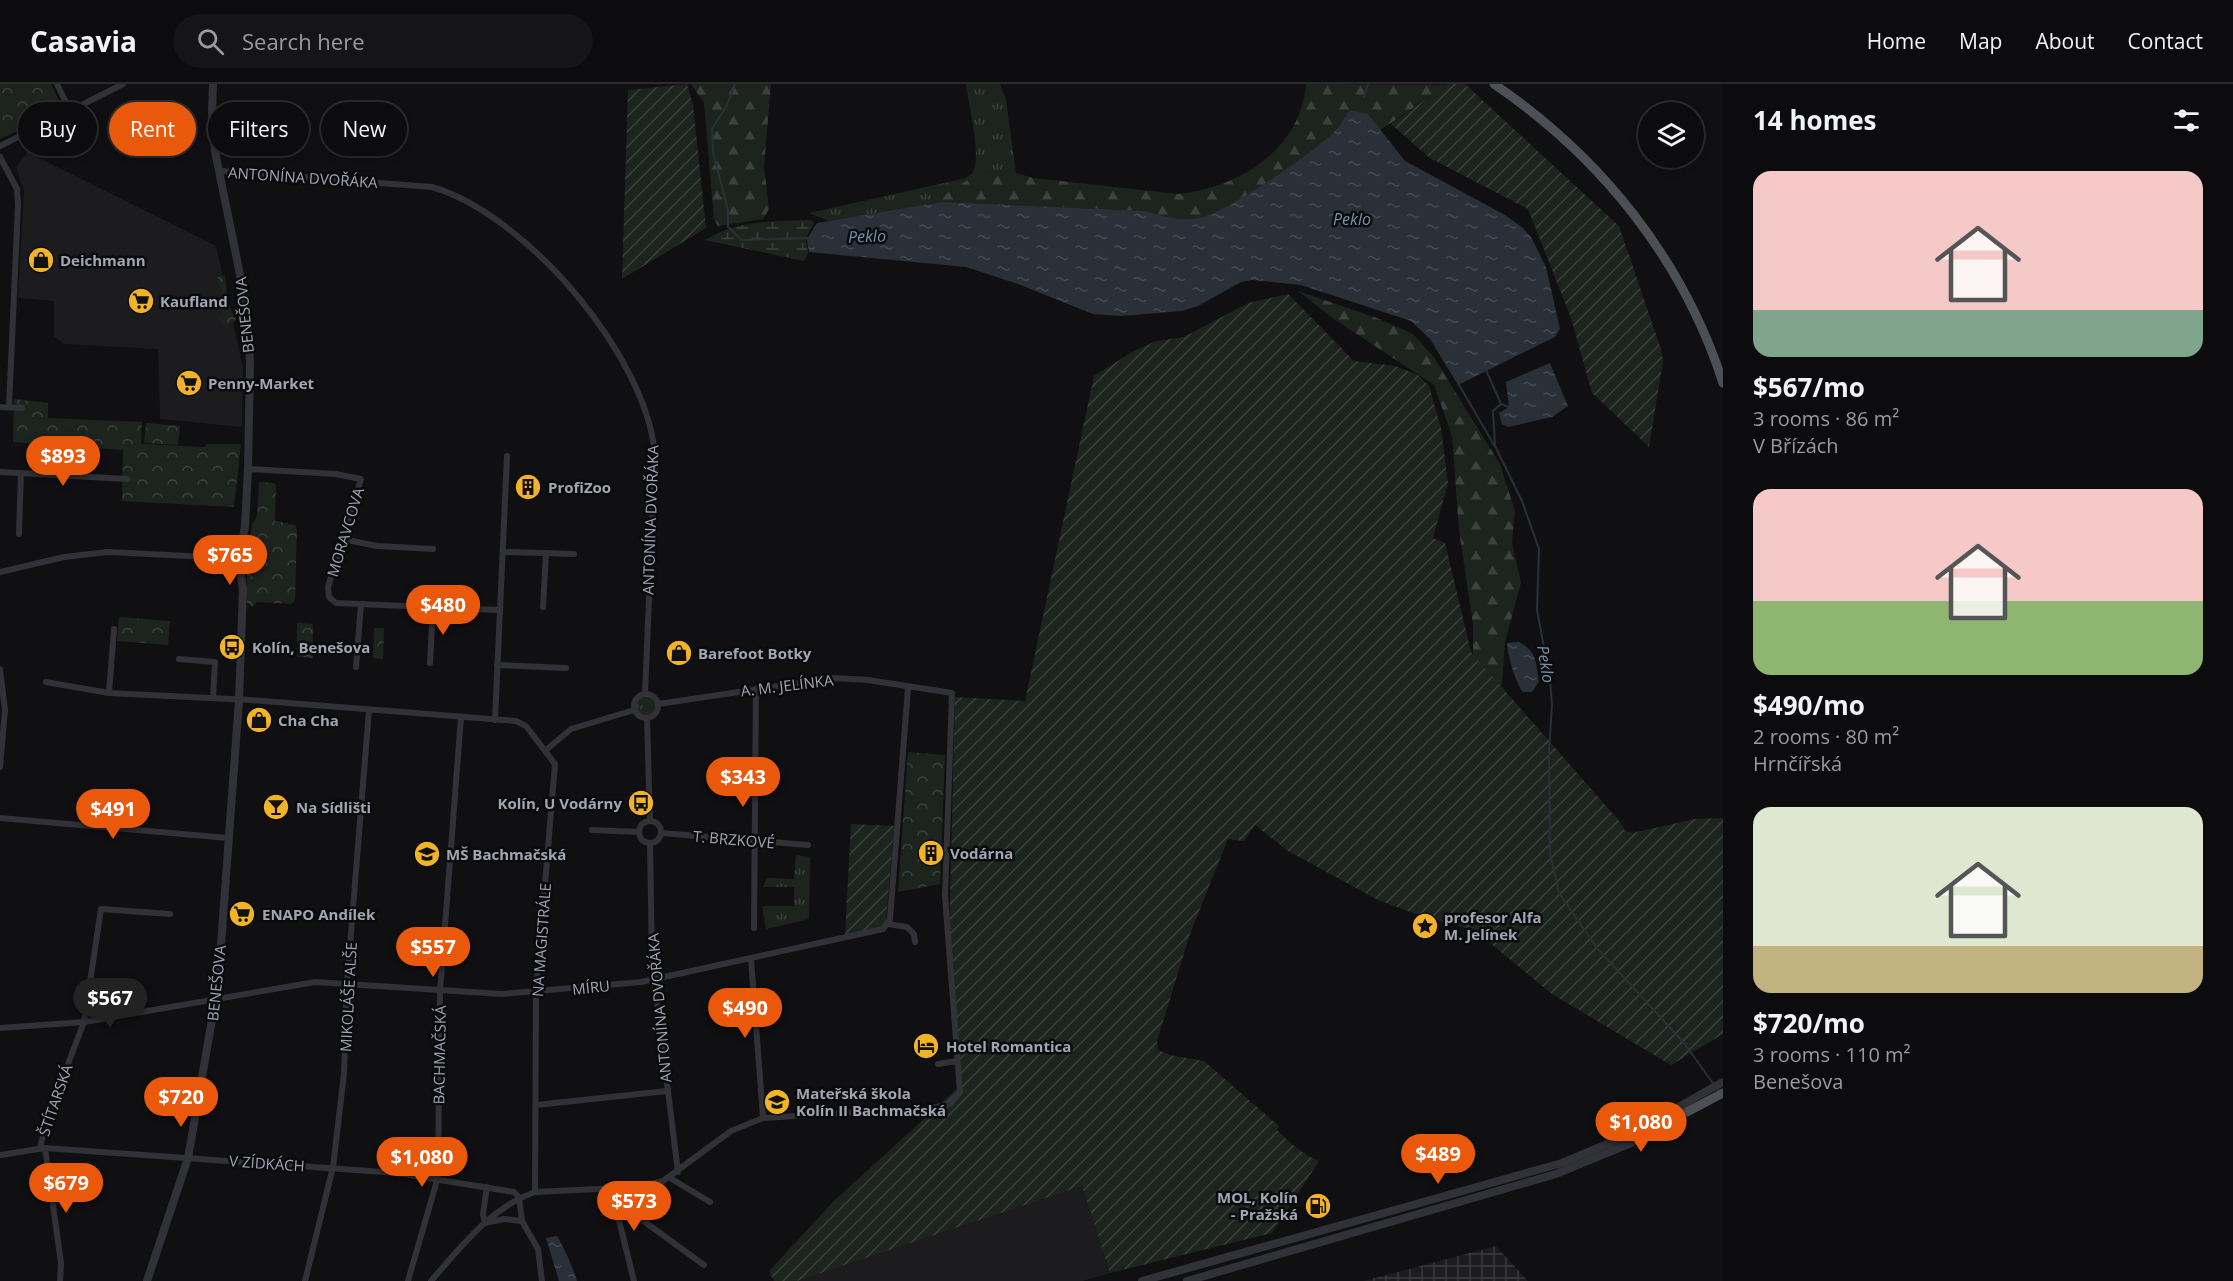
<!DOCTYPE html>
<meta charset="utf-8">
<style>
:root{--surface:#0c0c0e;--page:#151517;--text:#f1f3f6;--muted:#9a9b9e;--line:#2c2c2e;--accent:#ea580c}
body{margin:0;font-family:"Open Sans",sans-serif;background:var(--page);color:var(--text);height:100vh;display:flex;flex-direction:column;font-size:22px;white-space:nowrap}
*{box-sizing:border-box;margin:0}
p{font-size:20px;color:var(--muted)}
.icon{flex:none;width:33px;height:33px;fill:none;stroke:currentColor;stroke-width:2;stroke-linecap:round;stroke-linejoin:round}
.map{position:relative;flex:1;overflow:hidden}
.drawer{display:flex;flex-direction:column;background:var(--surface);width:510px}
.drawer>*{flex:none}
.hud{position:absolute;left:18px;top:18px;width:570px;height:54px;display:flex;gap:12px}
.controls{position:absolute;left:1638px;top:18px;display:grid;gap:12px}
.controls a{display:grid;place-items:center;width:66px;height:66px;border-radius:50%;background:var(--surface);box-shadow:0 3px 9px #0003,0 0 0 2px var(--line);font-size:30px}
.price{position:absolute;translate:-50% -51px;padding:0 14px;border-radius:21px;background:var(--accent);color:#fff;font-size:20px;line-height:39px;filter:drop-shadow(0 2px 3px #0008)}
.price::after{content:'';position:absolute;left:50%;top:36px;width:18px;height:14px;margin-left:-9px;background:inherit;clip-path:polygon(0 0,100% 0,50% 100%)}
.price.on{background:#222;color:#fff}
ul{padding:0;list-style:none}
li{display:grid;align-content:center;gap:12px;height:318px;padding:0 30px}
li span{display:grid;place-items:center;height:186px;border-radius:18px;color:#555}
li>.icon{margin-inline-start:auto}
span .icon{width:108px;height:108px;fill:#fffc;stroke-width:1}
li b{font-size:26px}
h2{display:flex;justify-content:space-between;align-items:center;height:72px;padding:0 30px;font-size:26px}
.pill{padding:0 21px;border-radius:27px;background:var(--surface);box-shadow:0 3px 9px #0003,0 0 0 2px var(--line);font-size:21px;line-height:54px}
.pill.on{background:var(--accent);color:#fff}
header{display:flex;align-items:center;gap:36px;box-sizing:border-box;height:84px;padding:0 30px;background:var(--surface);border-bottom:2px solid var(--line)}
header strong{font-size:28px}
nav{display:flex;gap:33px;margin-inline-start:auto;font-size:21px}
.search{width:420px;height:54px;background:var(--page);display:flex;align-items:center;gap:15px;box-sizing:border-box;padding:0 21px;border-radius:33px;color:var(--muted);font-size:22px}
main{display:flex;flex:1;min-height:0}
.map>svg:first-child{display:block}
.built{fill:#1c1c1f}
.industrial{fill:url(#industrial-grid)}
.grass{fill:url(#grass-tufts)}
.forest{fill:url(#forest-firs)}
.wetland{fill:url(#wetland-marsh)}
.park{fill:url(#park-crowns)}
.garden{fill:url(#garden-furrows)}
.water{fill:url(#water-ripples)}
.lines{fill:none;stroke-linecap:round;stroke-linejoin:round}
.stream{stroke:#293037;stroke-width:2}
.minor{stroke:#313237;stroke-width:6}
.tertiary{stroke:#313237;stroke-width:8}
.primary{stroke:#4d4f56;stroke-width:9}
.labels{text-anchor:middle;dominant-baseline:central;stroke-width:5;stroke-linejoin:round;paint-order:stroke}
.street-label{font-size:15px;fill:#a1a6b3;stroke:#0b0b0d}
.poi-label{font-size:15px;font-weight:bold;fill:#a1a6b3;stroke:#0b0b0d;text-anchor:start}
.water-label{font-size:16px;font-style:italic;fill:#7794af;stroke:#0b0b0d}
</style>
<header>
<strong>Casavia</strong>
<div class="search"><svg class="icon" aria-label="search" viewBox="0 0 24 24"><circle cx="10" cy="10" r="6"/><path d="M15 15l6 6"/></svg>Search here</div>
<nav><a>Home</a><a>Map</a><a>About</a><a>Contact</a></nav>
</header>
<main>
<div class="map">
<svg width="1723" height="1197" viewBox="0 0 1723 1197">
<defs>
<pattern id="industrial-grid" width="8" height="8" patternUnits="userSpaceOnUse" patternTransform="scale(1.5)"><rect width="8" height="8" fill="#1c1c1f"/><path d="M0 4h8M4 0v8" fill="none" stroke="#3a3a3d"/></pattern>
<pattern id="grass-tufts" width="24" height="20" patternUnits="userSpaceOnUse" patternTransform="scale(1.5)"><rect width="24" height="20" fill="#1d241e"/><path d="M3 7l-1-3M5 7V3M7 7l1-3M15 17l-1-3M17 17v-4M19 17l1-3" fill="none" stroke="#3b413c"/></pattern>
<pattern id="forest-firs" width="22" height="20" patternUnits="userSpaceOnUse" patternTransform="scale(1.5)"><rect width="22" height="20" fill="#1d241e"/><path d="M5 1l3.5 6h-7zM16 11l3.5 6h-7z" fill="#3b413c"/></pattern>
<pattern id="wetland-marsh" width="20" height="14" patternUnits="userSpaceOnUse" patternTransform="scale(1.5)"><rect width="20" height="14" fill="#1d241e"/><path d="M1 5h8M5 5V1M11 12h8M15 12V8" fill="none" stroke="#3b413c"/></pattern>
<pattern id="park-crowns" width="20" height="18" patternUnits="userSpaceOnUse" patternTransform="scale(1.5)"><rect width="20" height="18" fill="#1d241e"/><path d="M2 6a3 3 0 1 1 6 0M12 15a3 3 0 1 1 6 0" fill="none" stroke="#3b413c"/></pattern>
<pattern id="garden-furrows" width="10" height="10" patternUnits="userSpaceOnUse" patternTransform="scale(1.5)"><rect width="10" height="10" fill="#1d241e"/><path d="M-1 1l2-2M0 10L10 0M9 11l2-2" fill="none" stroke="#3b413c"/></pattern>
<pattern id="water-ripples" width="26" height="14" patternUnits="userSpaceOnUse" patternTransform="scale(1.5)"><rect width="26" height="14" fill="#293037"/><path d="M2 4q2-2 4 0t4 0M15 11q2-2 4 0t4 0" fill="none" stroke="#454b52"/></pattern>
</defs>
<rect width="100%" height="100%" fill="#101012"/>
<g class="built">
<path d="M27 68 216 162 243 284 242 343 160 335 158 265 65 260 54 253V217L18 214 24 107 16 83Z"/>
<path d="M1082 1102 1110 1189 1082 1197H797Z"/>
</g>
<path class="industrial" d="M1496 1162 1528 1197H1364Z"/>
<g class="grass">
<path d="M966 0H1000L1006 16 1016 89 980 88 929 121 829 137 809 129 953 97C961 95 970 94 974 86 981 71 968 18 966 0Z"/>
<circle cx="646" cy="622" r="9"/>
<path d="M796 771 810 773 809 835 766 845 762 822H794V803H763L767 794 794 795Z"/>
</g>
<g class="forest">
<path d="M691 0H771L764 83 769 125 763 135 718 142 714 136 704 19Z"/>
<path d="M1306 0 1447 1 1379 47 1368 30 1350 26C1344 34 1338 45 1331 52 1308 72 1227 128 1199 134 1179 137 1163 132 1145 127L942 118 929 121 980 88 1016 89 1033 94 1178 110C1238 104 1301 66 1306 0Z"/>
<path d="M1298 207 1377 234 1413 250 1433 272 1500 380 1515 427 1512 458 1521 499 1505 558 1502 600 1478 640 1473 591V540L1459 446 1452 352 1434 301 1334 235Z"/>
</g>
<path class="wetland" d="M811 136 814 139 806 154 808 169 804 177 705 156C738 136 774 137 811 136Z"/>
<g class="park">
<path d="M0 0H51L63 25 0 55Z"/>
<path d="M225 192 228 219 236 236 226 243 216 233 222 231V203L218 199V193Z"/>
<path d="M14 315 48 319V334L142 338 141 360 204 363 207 360H241L234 423 122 417 123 366 13 358Z"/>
<path d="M146 339 180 342 178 361 144 359Z"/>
<path d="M259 398 274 399 276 402 275 437 295 441 297 445 295 517 291 520 257 518 253 523 247 519V490L253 476 249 459 252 441 257 432Z"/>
<path d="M119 533 170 537 168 561 117 557Z"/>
<path d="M297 539 313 540V574L297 573Z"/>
<path d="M374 544H384L383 575 373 574Z"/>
<path d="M908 668 945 671 940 800 898 808Z"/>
</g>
<g class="garden">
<path d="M687 0 693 21 706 144 622 195 628 6Z"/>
<path d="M1448 0H1465L1619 142 1661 265 1663 277 1649 363 1592 309 1571 234 1528 125 1430 74 1391 40Z"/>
<path d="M1288 210 1354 277 1395 282 1418 291 1429 302 1441 344 1448 399 1433 454 1445 459 1471 568 1621 739 1625 747 1632 749 1695 735 1723 734V950L1671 981 1552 910 1474 846 1424 833 1378 816 1288 767 1255 741 1244 757 1228 755 1190 850 1157 957 1158 966 1170 971 1204 977 1279 1042 1277 1046C1290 1059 1302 1070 1319 1077L1272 1149 1110 1189 1082 1102 797 1197H774L769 1187 834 1117 962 1000 949 856 955 613 1025 617 1094 292 1132 268 1156 257 1184 253 1248 219Z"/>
<path d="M851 740 894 742 886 838 881 843 845 851Z"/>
</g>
<g class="water">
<path d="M1350 26 1368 30 1405 77 1505 131 1523 144 1531 153 1546 183 1560 245 1555 253 1458 301 1430 255 1411 237 1301 201 1252 196 1241 198 1198 222 1182 227 1121 232 1093 230 1018 200 966 183 809 168 807 155 817 139 942 118 1145 127C1163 132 1179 137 1199 134 1227 128 1308 72 1331 51 1338 45 1344 34 1350 26Z"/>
<path d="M1550 279 1568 322 1552 333 1508 343 1502 340 1499 329 1509 323 1506 298Z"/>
<path d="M1519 558C1538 569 1535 577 1539 597L1532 608H1523C1515 598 1508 572 1507 559Z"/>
<path d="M557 1152C564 1163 573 1184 577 1197H559L546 1154Z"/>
</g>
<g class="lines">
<g class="stream">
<path d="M735 0 727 21 712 45 713 68 728 126V143L742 156 809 154"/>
<path d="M1364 13 1368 0"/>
<path d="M1486 286 1501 320 1493 327 1495 362 1522 417 1539 465 1537 526 1550 595 1552 621 1549 667 1550 770 1559 809 1597 864 1684 959 1720 1009"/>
<path d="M1458 299 1494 361"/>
<path d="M1501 320 1509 323"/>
</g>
<g class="minor">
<path d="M57 0 70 27"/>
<path d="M0 62 123 0"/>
<path d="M0 73 17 105 18 121 9 323"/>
<path d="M220 87 432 103C526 130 649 274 655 373L645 610"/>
<path d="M0 323 22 324"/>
<path d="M248 385 336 390 361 395 328 503 329 513 336 519 499 526"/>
<path d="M0 388 127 395"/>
<path d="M19 450 21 389"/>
<path d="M342 455 377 462 433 465"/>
<path d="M504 468 574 470"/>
<path d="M0 488 64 473 108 468 228 474"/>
<path d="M421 523V504"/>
<path d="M543 523 546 469"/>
<path d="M179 575 215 578 213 614"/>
<path d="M430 579 433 524"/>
<path d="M497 581 566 584"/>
<path d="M356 583 361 520"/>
<path d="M0 585 5 626 0 683"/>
<path d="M46 598 109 609 250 616 516 637 526 642 555 680 536 909 535 1108"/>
<path d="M109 609 114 545"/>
<circle cx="646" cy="622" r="12"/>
<path d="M647 635 650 737"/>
<path d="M495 636 507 372"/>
<path d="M546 666 571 645 634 626"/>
<path d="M0 734 228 754"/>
<circle cx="650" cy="748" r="11"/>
<path d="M592 746 639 748"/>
<path d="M661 749 808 761"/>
<path d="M650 759 652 878 678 1088"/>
<path d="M888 840 907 843 914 850 915 858"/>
<path d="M754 844 756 605"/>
<path d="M751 875 763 1034"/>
<path d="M0 944 84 938 315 898 502 910 641 898 883 845 890 835 908 604"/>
<path d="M938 980 957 977"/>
<path d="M536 1021 667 1007"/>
<path d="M40 1064 47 1035 84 938 101 825 170 830"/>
<path d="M45 1064 61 1179 60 1197"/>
<path d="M0 1071 45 1064 397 1089 514 1108 519 1113 522 1137 538 1165 542 1197"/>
<path d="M670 1094 710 1118"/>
<path d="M487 1103 483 1130 485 1139 504 1135 522 1137"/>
<path d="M611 1104 634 1197"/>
<path d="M612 1114 704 1181"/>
<path d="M305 1197 333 1083 344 990 347 898 369 626"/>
<path d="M408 1197 438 1093 440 907 461 633"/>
<path d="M431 1197C461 1163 491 1123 535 1108L640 1103 663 1097 731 1047 763 1034 861 1028H913L950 1020 960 1008 945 812 952 609 868 596 833 594 658 620"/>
</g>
<g class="tertiary">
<path d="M213 0 212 28 215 67 247 225 250 279 248 385 245 442 241 464"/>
<circle cx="238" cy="474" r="11"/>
<path d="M147 1197 188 1074 218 901 239 616 243 505 240 485"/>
<path d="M1142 1197 1562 1079 1629 1051 1723 998"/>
<path d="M1187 1197 1556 1090 1631 1059 1691 1025"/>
</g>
<g class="primary">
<path d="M1494 0C1601 73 1683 175 1723 299"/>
<path d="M1687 1028 1723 1009"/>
</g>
</g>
<defs>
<g id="shop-disc" transform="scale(1.35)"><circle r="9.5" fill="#f3b327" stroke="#0b0b0d"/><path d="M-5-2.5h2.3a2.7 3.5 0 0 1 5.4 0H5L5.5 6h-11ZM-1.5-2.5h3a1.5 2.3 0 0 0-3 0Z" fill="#111"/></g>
<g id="supermarket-disc" transform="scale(1.35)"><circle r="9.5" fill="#f3b327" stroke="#0b0b0d"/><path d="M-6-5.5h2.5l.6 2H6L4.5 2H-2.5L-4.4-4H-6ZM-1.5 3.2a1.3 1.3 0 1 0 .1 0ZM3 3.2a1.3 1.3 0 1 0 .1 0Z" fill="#111"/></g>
<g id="building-disc" transform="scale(1.35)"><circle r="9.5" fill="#f3b327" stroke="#0b0b0d"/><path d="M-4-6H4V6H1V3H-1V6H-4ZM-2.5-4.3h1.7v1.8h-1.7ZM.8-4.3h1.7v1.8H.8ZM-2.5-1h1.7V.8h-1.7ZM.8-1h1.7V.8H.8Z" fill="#111"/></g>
<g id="bus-disc" transform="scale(1.35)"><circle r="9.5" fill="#f3b327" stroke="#0b0b0d"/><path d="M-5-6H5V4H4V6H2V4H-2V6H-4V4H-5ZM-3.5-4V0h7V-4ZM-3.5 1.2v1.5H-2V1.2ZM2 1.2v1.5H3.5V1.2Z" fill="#111"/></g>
<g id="bar-disc" transform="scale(1.35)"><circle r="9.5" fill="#f3b327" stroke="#0b0b0d"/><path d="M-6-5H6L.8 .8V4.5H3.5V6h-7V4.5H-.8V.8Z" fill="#111"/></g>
<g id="school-disc" transform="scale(1.35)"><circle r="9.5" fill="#f3b327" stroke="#0b0b0d"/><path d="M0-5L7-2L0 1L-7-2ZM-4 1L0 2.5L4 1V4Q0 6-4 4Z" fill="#111"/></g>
<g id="sight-disc" transform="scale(1.35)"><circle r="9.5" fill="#f3b327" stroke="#0b0b0d"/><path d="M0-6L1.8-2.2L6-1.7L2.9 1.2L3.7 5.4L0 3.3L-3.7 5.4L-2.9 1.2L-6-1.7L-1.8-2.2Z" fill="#111"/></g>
<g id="hotel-disc" transform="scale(1.35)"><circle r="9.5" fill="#f3b327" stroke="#0b0b0d"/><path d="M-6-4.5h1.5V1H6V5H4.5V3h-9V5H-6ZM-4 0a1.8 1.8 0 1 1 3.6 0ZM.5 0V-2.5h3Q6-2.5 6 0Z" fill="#111"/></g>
<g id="fuel-disc" transform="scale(1.35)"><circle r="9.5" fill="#f3b327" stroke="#0b0b0d"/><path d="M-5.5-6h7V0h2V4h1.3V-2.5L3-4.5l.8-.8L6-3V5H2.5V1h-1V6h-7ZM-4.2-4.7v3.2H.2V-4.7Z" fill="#111"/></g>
</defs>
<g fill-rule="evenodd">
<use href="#shop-disc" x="41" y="176"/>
<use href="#supermarket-disc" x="141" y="217"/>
<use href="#supermarket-disc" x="189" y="299"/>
<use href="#building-disc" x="528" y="403"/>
<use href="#bus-disc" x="232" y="563"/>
<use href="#shop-disc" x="679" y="569"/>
<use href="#shop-disc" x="259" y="636"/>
<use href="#bus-disc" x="641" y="719"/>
<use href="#bar-disc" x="276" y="723"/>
<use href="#building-disc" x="931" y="769"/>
<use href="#school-disc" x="427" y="770"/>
<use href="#supermarket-disc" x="242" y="830"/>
<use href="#sight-disc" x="1425" y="842"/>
<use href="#hotel-disc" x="926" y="962"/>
<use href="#school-disc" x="777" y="1018"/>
<use href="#fuel-disc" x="1318" y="1122"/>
</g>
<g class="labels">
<g class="street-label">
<text transform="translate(303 93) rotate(4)">ANTONÍNA DVOŘÁKA</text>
<text transform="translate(244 231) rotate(-96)">BENEŠOVA</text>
<text transform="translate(650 436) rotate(-88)">ANTONÍNA DVOŘÁKA</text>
<text transform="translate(345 448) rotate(-73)">MORAVCOVA</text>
<text transform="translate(787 601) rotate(-7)">A. M. JELÍNKA</text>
<text transform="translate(734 755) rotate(5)">T. BRZKOVÉ</text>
<text transform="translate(541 856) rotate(-86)">NA MAGISTRÁLE</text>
<text transform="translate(216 899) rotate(-84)">BENEŠOVA</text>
<text transform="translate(591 903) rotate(-6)">MÍRU</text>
<text transform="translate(348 913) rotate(-87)">MIKOLÁŠE ALŠE</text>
<text transform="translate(659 924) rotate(-95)">ANTONÍNA DVOŘÁKA</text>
<text transform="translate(439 971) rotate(-89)">BACHMAČSKÁ</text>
<text transform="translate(55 1016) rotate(-71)">ŠTÍTARSKÁ</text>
<text transform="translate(267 1079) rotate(4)">V ZÍDKÁCH</text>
</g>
<g class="poi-label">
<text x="60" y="176">Deichmann</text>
<text x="160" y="217">Kaufland</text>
<text x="208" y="299">Penny-Market</text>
<text x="548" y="403">ProfiZoo</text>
<text x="252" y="563">Kolín, Benešova</text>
<text x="698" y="569">Barefoot Botky</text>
<text x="278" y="636">Cha Cha</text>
<text x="622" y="719" text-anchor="end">Kolín, U Vodárny</text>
<text x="296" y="723">Na Sídlišti</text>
<text x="950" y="769">Vodárna</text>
<text x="446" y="770">MŠ Bachmačská</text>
<text x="262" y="830">ENAPO Andílek</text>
<text x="1444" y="833">profesor Alfa<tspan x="1444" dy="17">M. Jelínek</tspan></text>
<text x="946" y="962">Hotel Romantica</text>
<text x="796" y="1009">Mateřská škola<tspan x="796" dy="17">Kolín II Bachmačská</tspan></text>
<text x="1298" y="1113" text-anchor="end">MOL, Kolín<tspan x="1298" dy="17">- Pražská</tspan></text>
</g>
<g class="water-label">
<text x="1352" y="135">Peklo</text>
<text transform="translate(867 152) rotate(-2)">Peklo</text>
<text transform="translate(1546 580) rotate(81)">Peklo</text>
</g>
</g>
</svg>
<div class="controls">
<a><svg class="icon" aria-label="layers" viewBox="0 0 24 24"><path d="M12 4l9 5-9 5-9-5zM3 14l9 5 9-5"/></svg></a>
</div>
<b class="price" style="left:63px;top:403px">$893</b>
<b class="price" style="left:230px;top:502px">$765</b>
<b class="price" style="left:443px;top:552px">$480</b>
<b class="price" style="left:743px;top:724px">$343</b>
<b class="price" style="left:113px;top:756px">$491</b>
<b class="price" style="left:433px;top:894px">$557</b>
<b class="price on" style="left:110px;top:945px">$567</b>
<b class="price" style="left:745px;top:955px">$490</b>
<b class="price" style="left:181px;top:1044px">$720</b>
<b class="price" style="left:1641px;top:1069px">$1,080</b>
<b class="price" style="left:1438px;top:1101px">$489</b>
<b class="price" style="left:422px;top:1104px">$1,080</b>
<b class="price" style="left:66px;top:1130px">$679</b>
<b class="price" style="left:634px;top:1148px">$573</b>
<div class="hud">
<a class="pill">Buy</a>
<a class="pill on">Rent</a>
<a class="pill">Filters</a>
<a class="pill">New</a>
</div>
</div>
<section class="drawer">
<h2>14 homes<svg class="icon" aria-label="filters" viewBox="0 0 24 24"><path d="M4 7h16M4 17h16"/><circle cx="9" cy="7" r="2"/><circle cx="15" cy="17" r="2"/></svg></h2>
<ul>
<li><span style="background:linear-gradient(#f6c9c9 75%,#7fa58c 0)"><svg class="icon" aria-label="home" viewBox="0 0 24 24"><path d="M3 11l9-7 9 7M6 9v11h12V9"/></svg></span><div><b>$567/mo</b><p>3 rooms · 86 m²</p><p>V Břízách</p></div></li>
<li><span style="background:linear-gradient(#f6c9c9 60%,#8fb573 0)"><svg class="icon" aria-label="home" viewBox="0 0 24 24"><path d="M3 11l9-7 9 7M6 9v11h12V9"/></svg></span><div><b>$490/mo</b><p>2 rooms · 80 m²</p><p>Hrnčířská</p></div></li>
<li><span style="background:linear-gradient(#dfe7d0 75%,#c2b280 0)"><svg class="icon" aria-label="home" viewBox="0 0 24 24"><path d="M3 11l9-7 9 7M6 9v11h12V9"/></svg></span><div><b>$720/mo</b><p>3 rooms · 110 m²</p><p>Benešova</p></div></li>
</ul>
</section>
</main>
